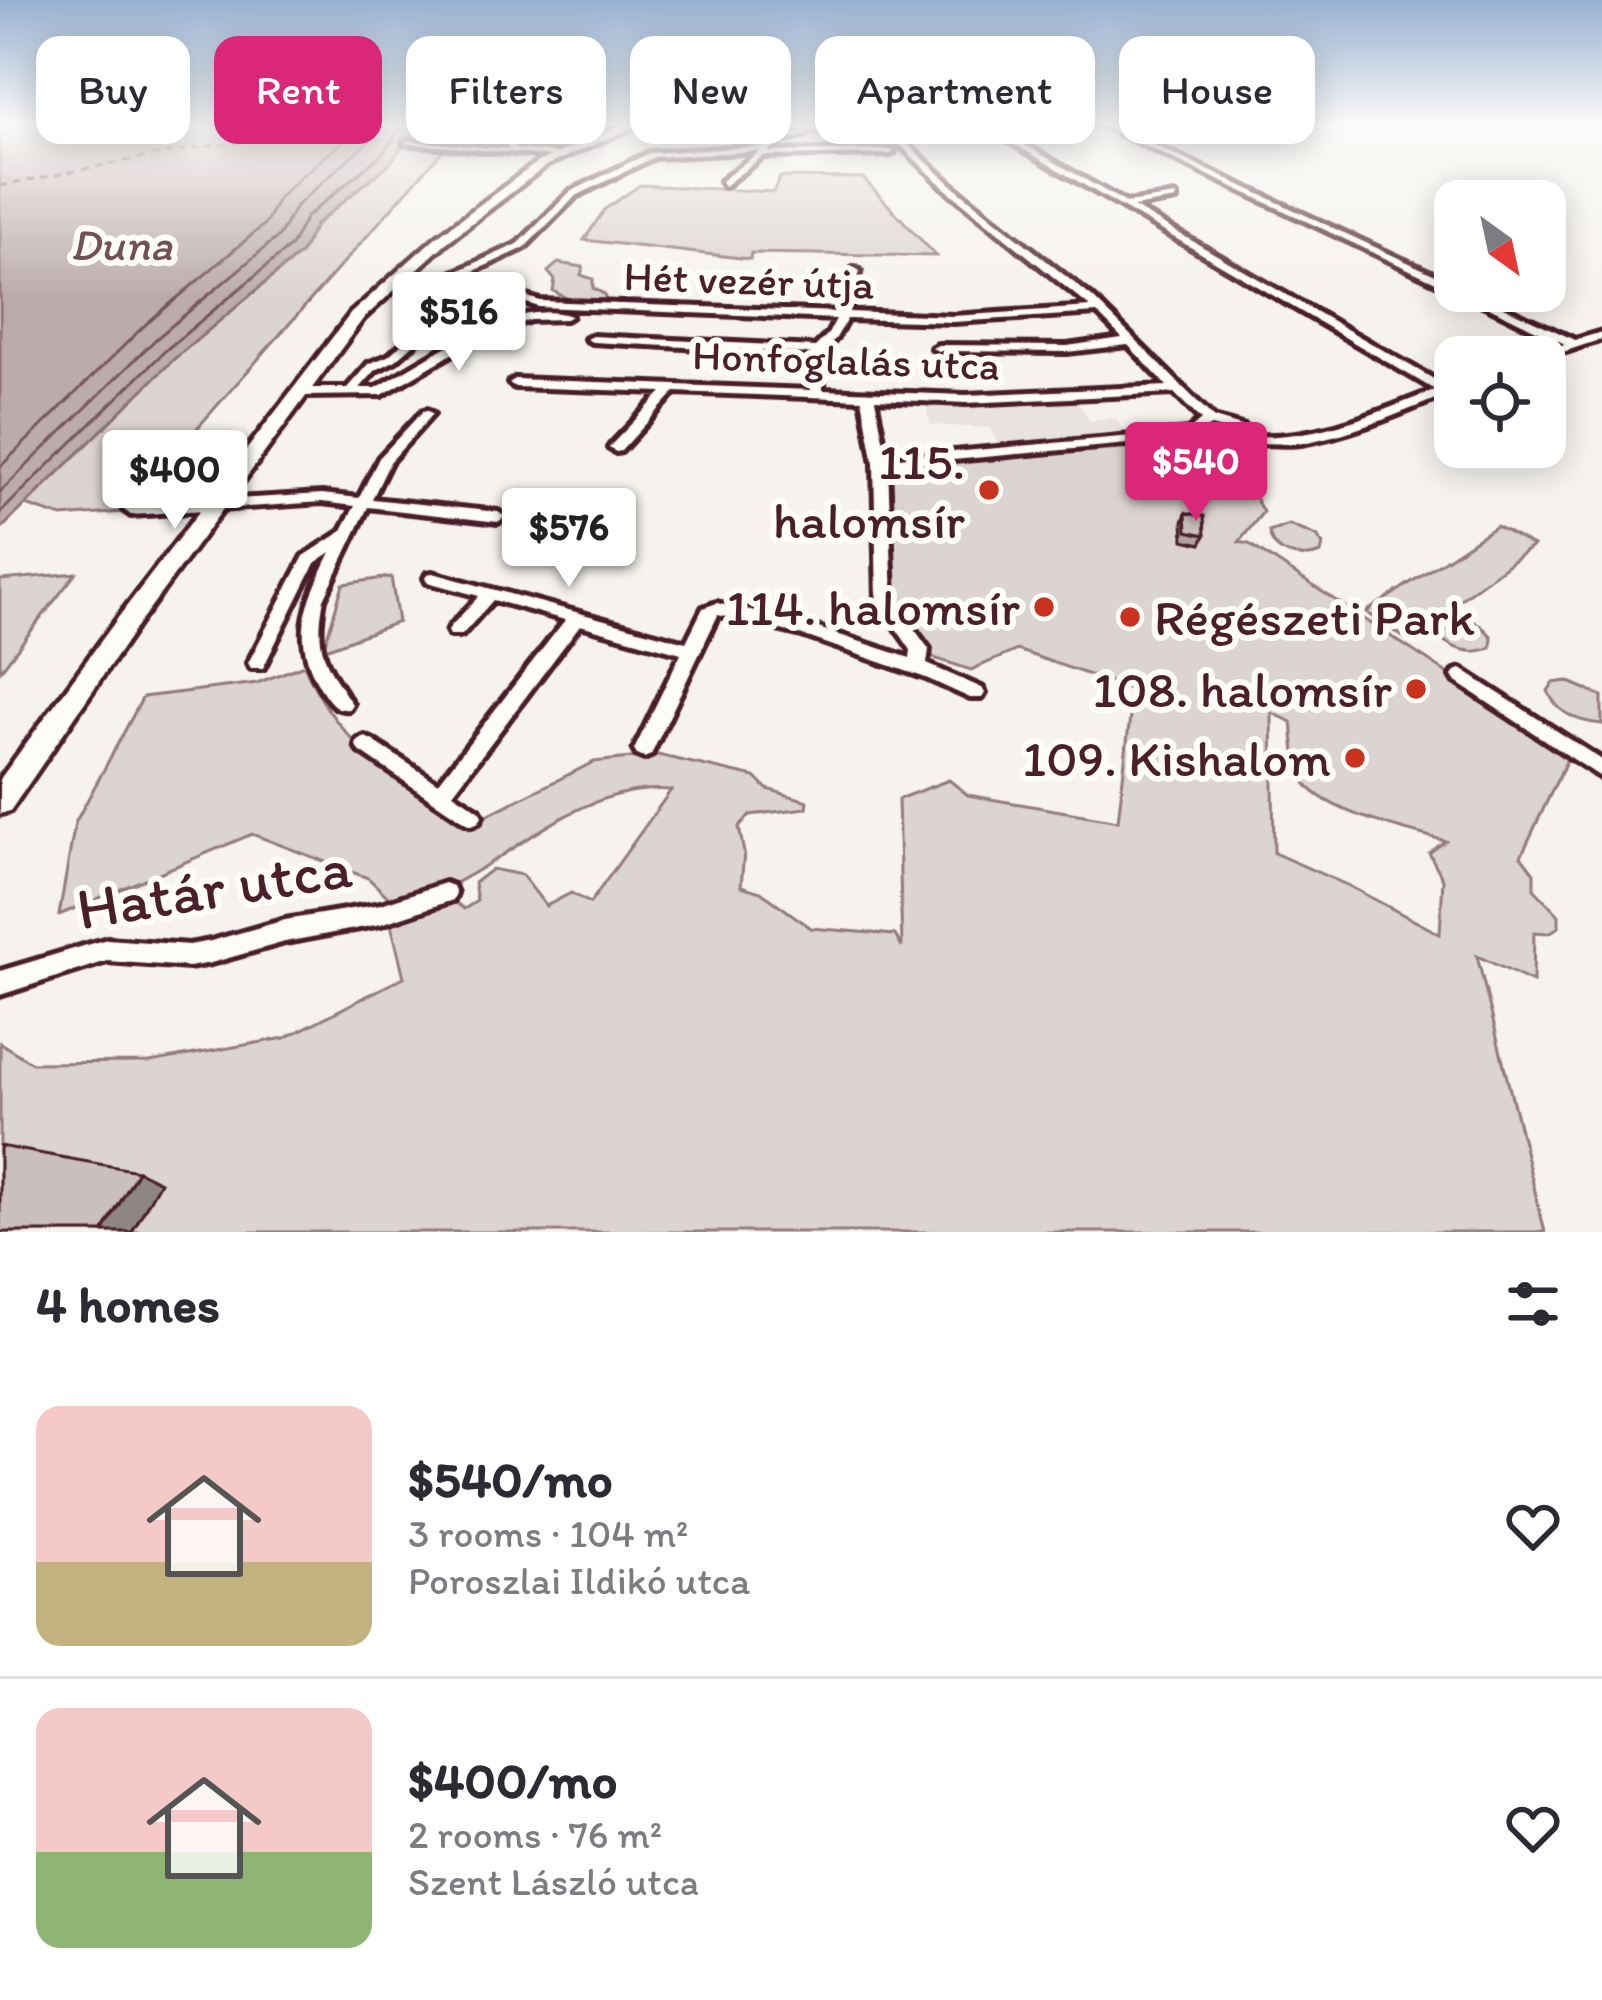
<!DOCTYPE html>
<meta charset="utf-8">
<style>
:root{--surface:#fff;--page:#f7f7f7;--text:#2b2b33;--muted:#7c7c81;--line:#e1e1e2;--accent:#db2777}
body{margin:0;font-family:Itim,sans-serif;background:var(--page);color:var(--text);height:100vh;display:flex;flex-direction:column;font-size:45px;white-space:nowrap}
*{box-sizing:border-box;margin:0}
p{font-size:39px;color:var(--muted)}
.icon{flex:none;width:66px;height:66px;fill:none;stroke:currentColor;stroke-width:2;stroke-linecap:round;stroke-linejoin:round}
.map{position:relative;height:1232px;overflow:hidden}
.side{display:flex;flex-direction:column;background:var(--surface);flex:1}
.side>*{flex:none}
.banner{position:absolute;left:36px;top:36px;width:1530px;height:108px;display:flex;gap:24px}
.needle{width:78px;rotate:147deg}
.tools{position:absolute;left:1434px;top:180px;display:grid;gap:24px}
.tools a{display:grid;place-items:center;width:132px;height:132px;border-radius:24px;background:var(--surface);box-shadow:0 6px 30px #0003;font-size:60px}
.price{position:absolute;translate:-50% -102px;padding:0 27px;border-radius:12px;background:#fff;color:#222;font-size:39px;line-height:78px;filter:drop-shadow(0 3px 6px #0008)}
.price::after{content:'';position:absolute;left:50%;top:72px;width:36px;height:27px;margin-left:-18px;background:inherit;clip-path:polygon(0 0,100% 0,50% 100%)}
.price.current{background:var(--accent);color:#fff}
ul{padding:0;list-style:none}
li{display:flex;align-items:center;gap:36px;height:300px;padding:0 36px}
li+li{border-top:3px solid var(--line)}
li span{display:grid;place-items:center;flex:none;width:336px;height:240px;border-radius:24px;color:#555}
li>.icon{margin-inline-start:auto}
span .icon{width:144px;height:144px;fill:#fffc;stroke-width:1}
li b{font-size:51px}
h2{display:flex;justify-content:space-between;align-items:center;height:144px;padding:0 36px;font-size:51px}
.pill{padding:0 42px;border-radius:24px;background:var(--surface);box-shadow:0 6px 30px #0003;font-size:42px;line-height:108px}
.pill.current{background:var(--accent);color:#fff}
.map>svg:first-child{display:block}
.built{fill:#e9e3e0}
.green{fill:#dcd4d2;stroke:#937a7e;stroke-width:3;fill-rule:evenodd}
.water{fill:#bbabac;stroke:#8e7378;stroke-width:3}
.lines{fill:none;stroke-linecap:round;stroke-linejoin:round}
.shore{stroke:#77575f;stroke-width:3}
.ferry{stroke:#725058;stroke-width:3;stroke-dasharray:8 6;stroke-linecap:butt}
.street-casing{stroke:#4a1f2b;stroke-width:10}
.secondary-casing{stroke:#4a1f2b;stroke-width:9}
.street{fill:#fdfcf7;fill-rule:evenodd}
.secondary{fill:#fdfcf7;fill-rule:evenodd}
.wall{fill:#afa4a3;stroke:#4a1f2b;stroke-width:3}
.shaded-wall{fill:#8e8685;stroke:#4a1f2b;stroke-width:3}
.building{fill:#cbbfbe;stroke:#4a1f2b;stroke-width:3}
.poi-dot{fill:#c8321e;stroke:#fdfcf7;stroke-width:4.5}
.labels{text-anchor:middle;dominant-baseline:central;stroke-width:12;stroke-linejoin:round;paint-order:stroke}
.far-street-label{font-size:42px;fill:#4a1f2b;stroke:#fdfcf7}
.far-water-label{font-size:45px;font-style:italic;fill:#725058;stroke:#fdfcf7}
.poi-label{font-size:51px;fill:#4a1f2b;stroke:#fdfcf7;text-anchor:end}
.near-street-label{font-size:60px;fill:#4a1f2b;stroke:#fdfcf7}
</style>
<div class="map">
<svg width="1602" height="1232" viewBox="0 0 1602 1232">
<rect width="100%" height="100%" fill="#f6f3ef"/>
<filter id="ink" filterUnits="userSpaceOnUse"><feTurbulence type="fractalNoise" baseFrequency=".00833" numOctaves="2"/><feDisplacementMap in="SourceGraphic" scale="24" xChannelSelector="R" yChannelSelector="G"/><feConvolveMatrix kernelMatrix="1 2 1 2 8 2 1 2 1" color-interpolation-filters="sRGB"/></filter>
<g filter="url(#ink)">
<path class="built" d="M1076 400 1090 421 1115 418 1127 434 999 446 990 428 930 425 926 404Z"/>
<g class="green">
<path d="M419 123H467L123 512 62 517 26 505 175 358 301 253 315 226 408 143Z"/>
<path d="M780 177 863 178 936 256 751 253 750 259 584 240 605 209 640 185 773 192Z"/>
<path d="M558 263 583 267 581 275 593 279V288L604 294 606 303H576L553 291 555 280 548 272Z"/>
<path d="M1178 445C1220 449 1244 476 1263 512L1239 542 1249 544 1570 753 1521 856 1534 873V889L1559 915V927L1549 933 1534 932 1533 982 1477 956 1545 1232H0V1043L32 1063 150 1062 285 1038 404 977 391 924 452 900 464 909 477 901 474 883 492 869 522 875 546 906 571 893 590 903 671 790C591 783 531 841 466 877 441 892 415 900 387 909V896L368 878 252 834 59 915 75 823 143 697 257 683 304 665C338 747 397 777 467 825L594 762 658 755 755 777 767 789 808 801 807 808 750 815 739 827 744 853 741 886 761 892 811 928 895 935 902 947 898 799 949 780 968 795 1118 821 1133 690 1017 650 971 670 934 658 893 605 888 466ZM1272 713 1292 722C1294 739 1294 762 1302 778 1319 812 1409 830 1445 841L1429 853 1443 879 1440 934 1349 886 1274 853Z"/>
<path d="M1289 525 1317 536 1323 545 1321 553C1301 561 1273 555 1269 532Z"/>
<path d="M1496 526 1533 546 1443 612C1463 613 1479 621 1492 637L1491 647C1468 658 1439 645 1430 622L1406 639 1366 612Z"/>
<path d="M76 573 0 671V580Z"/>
<path d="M391 577 398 622 323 650 343 584Z"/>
<path d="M1567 681 1602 696V724C1578 722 1557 714 1548 691L1553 683Z"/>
</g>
<path class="water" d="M0 123H419L390 163 315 225 301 253 175 358 0 530Z"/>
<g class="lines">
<g class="shore">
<path d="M0 467 145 325 265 224 278 199 300 177 365 123"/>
<path d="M0 492 157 338 279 236 296 206 388 123"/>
<path d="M0 513 167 349 291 246 306 217 382 154 405 123"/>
</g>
<path class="ferry" d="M0 186C133 161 271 122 407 143"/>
<g class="street-casing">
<g id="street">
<path d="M527 123H534L514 149 558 153 561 157 404 143 408 141 507 149Z"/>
<path d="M692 123 835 127 873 123 829 132 633 124Z"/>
<path d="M877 123H884L952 185 1093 298 1214 418 1245 427 1248 436C1316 440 1374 414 1435 390L978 123H987L1126 203 1176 196V200L1133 207 1446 386 1455 385V391C1405 411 1355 434 1301 443 1286 445 1268 442 1253 444 1229 449 1216 461 1193 438L888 466 893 600 929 649 927 664 982 688 985 693 982 698H970L926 678 802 635 718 615 651 755 644 758 637 755 634 750 681 653 580 625 453 793 479 810 482 816 479 822 472 825 465 822 358 750 356 745 358 740 365 737 372 740 438 783 565 620 493 600 462 635H450L448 631 450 627 479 596 427 582 425 578 427 574 433 573 686 642 703 608 717 603 806 624 910 658 911 650 877 601 874 463 862 399 675 392 621 451 616 452 609 448 611 445 662 392 515 387 509 383 515 379 811 390 812 354 592 342 586 339 592 336 815 347 828 334 836 319 539 307 479 288 396 360 376 370 360 388H376C423 361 517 296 571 316L566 319 531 320 488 333 382 395 304 396 298 392 304 388H347L368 364 388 356 468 286 401 279 397 278V274L444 277 518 244 570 192 649 153 766 146 776 137 803 131 806 135 782 141 768 152 890 150 894 152 890 154 763 156 724 186 721 181 760 151 654 157 576 196 524 248 457 279 481 282 540 301 839 312 850 271 855 268 860 271 849 312 953 316 1090 307 946 189ZM1097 313 1122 338 1067 346 938 345 932 348 938 351 1067 352 1128 345 1167 386 966 395 823 390 824 352 836 338 847 319 953 322ZM1174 393 1201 420 1188 431 887 458 875 399 966 403ZM1211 426 1234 432 1237 442C1222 446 1211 443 1201 431Z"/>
<path d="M1097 123H1106L1455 284V291Z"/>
<path d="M1456 291H1469L1575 340 1602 332V339L1545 358 1532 357 1565 344Z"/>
<path d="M427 410 433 414 390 462 372 499 498 512 505 517 498 522 368 507 324 599C314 650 325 663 352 704L349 709C335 711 329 701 321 689 289 636 307 602 331 552L315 563 263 668H251L248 663 304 556 341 532 355 506 322 502 131 515 124 510 131 505 322 494 359 498 379 458 423 411Z"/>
<path d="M1461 669 1602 760V778L1455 681 1452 676 1455 671Z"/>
<path d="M445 883 453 886 456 893 453 900 381 924 285 942 211 963 189 967 107 961 0 995V971L107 939 189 945 211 941 285 920 381 904Z"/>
</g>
</g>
<g class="secondary-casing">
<path id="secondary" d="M628 123H643L547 165 446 243 363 319 139 623 10 811 0 814V779L123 611 351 313 436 237 539 161Z"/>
</g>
<use href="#street" class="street"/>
<use href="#secondary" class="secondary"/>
</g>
<g class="wall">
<path d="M1201 453 1234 469 1231 478 1217 480 1198 462Z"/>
<path d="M1186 513 1205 535 1201 544 1184 540 1183 522Z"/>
<path d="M520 531 584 533 554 543 522 540Z"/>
</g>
<g class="shaded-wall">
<path d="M1234 469 1231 478 1217 480 1221 471Z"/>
<path d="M582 524 584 533 554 543 552 534Z"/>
<path d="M138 1171 160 1182 132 1232H103Z"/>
</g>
<g class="building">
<path d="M1214 450 1234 469 1221 471 1201 453Z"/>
<path d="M1186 513 1204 516 1205 535 1187 531Z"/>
<path d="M525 515 582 524 552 534 520 531Z"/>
<path d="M0 1146 138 1171 103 1232H0Z"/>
</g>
</g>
<linearGradient id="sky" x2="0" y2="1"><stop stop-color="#96b0d0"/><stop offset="0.42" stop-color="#fbfaf8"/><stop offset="1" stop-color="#fbfaf8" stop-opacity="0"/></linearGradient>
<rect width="1602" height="296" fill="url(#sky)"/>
<g class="poi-dot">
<circle cx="989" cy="490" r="12"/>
<circle cx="1044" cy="607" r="12"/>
<circle cx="1130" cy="617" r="12"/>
<circle cx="1416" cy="689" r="12"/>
<circle cx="1355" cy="758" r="12"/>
</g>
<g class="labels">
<g class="far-street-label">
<text transform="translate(749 280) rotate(2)">Hét vezér útja</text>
<text transform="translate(846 360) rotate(2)">Honfoglalás utca</text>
</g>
<g class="far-water-label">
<text x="121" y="244">Duna</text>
</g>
<g class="poi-label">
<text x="965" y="461">115.<tspan x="965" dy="59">halomsír</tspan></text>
<text x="1020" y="607">114. halomsír</text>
<text x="1154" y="617" text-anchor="start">Régészeti Park</text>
<text x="1392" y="689">108. halomsír</text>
<text x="1331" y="758">109. Kishalom</text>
</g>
<g class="near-street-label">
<text transform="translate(214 887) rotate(-9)">Határ utca</text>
</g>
</g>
</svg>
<div class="tools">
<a><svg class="needle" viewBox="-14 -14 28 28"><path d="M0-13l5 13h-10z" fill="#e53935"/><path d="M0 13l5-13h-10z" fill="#7c7c81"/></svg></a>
<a><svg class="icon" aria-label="locate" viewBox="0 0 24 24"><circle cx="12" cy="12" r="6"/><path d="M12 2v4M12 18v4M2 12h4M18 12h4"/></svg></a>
</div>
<b class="price" style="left:459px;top:374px">$516</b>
<b class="price current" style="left:1196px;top:524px">$540</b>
<b class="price" style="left:175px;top:532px">$400</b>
<b class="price" style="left:569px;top:590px">$576</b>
<div class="banner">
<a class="pill">Buy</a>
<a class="pill current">Rent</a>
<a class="pill">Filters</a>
<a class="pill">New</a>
<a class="pill">Apartment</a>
<a class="pill">House</a>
</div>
</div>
<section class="side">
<h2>4 homes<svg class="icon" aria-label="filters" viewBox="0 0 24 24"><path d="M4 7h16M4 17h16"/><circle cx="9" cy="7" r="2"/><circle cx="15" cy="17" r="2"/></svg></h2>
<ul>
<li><span style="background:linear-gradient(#f6c9c9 65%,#c2b280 0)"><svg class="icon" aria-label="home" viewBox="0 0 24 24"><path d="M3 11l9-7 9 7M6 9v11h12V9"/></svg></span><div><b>$540/mo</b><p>3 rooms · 104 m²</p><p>Poroszlai Ildikó utca</p></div><svg class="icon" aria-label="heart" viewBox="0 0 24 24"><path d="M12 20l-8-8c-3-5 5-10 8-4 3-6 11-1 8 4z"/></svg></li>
<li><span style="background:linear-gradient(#f6c9c9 60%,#8fb573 0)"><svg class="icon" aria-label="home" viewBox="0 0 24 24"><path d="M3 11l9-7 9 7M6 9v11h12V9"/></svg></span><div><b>$400/mo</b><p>2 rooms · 76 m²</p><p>Szent László utca</p></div><svg class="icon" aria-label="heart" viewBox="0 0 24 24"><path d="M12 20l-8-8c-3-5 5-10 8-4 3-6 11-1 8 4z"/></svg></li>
</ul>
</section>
